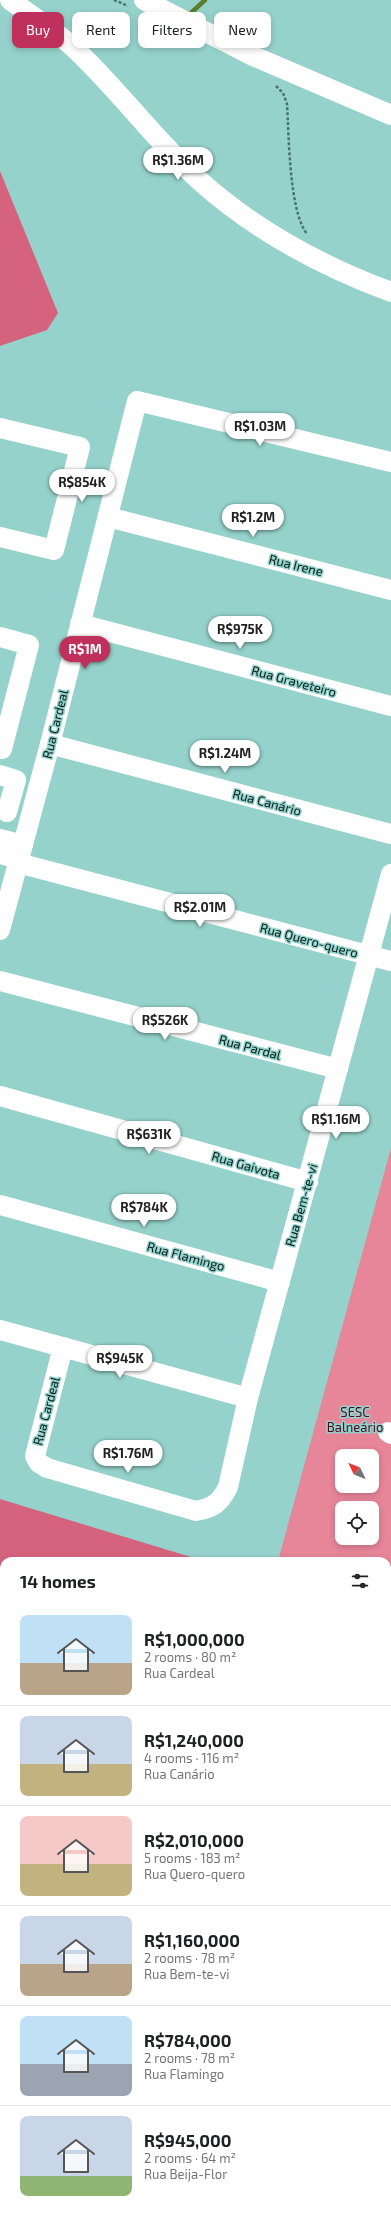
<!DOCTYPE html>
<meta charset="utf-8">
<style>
:root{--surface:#fff;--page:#f6f6f6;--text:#202124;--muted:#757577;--line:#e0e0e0;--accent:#bf305c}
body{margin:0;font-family:"Exo 2",sans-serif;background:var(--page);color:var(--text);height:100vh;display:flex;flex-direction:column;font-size:15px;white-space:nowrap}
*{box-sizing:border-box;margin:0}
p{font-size:13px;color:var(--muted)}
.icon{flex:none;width:22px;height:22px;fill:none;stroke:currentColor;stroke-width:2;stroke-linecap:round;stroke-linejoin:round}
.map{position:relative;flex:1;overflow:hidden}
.side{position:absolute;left:0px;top:1557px;width:391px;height:656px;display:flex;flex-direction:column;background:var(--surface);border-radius:12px 12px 0 0;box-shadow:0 2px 6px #0003}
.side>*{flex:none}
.guide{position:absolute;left:12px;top:12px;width:367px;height:36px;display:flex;gap:8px}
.needle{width:26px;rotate:313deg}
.buttons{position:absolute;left:335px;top:1449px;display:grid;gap:8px}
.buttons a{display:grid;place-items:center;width:44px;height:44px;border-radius:8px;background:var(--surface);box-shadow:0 2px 6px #0003;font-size:20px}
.price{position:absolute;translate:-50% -34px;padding:0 9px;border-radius:14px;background:#fff;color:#222;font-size:13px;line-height:26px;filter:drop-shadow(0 1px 2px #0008)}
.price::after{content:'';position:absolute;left:50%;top:24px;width:12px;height:9px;margin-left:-6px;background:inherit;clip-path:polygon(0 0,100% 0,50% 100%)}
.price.selected{background:var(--accent);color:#fff}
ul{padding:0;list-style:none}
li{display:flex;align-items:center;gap:12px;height:100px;padding:0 20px}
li+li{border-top:1px solid var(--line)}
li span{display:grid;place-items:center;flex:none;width:112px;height:80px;border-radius:8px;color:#555}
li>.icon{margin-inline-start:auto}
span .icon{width:48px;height:48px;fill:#fffc;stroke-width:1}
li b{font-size:17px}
h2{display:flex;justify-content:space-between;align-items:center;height:48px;padding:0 20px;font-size:17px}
.pill{padding:0 14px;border-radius:8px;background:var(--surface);box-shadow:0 2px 6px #0003;font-size:14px;line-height:36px}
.pill.selected{background:var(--accent);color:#fff}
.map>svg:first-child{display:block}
.green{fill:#e78599;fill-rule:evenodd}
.forest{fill:#d5637e}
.water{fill:#5e7d29}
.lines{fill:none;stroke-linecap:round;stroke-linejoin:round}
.stream{stroke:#5e7d29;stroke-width:4.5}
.path{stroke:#49736e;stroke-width:2.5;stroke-dasharray:3 2;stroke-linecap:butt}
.minor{stroke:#fff;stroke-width:20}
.labels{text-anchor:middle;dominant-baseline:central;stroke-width:3;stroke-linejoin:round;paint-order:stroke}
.street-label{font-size:13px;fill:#051e1c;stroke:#95d2cb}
.park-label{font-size:13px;fill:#510721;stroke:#95d2cb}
</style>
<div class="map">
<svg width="391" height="2213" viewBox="0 0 391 2213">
<rect width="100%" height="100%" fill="#95d2cb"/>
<path class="green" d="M391 1148V2203L387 2200V1561H278ZM342 1456H372V1486H342ZM342 1508H372V1538H342Z"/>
<g class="forest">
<path d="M0 171 58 313 47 330 0 346Z"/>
<path d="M0 1499 204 1561H4V1691L0 1687Z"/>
<path d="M0 1796 4 1802V2099L0 2096Z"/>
<path d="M387 2009 391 2012V2203L387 2200Z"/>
<path d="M214 2209H312L315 2213H214Z"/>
</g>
<g class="water">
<path d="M0 1687 4 1691V1802L0 1796Z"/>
<path d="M387 2200 391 2203V2213H315L312 2209H387Z"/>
</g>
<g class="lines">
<g class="stream">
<path d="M192 12 205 0"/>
<path d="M0 2000 4 1998"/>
</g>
<g class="path">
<path d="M114 0 128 6"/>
<path d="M276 86 283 93 287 104C289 136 289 211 307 234"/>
</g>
<g class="minor">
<path d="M10 0C31 15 54 30 73 47 118 89 155 140 200 181 256 231 321 266 391 292"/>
<path d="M144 0 253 56 391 115"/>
<path d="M0 428 80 447 54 550 0 537"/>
<path d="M108 517 391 590"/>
<path d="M80 624 391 706"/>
<path d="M0 637 29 645 2 749H0"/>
<path d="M50 744 391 834"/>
<path d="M0 775 16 780 7 812"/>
<path d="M0 839 23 845"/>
<path d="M0 854 19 859"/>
<path d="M18 863 391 961"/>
<path d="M0 930 50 744 137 401 391 462"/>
<path d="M0 981 338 1069"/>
<path d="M0 1096 308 1182"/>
<path d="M0 1205 280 1282"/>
<path d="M0 1330 248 1398"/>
<path d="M63 1347 35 1456 39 1463 47 1468 196 1511C213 1508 220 1503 228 1487L248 1398 391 874"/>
<path d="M388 1432 391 1434"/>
</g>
</g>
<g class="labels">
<g class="street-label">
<text transform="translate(296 565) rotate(14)">Rua Irene</text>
<text transform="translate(294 681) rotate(15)">Rua Graveteiro</text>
<text transform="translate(55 724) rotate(-76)">Rua Cardeal</text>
<text transform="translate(267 802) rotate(15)">Rua Canário</text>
<text transform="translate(309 940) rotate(15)">Rua Quero-quero</text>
<text transform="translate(250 1047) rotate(15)">Rua Pardal</text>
<text transform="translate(246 1165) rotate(16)">Rua Gaivota</text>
<text transform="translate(301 1205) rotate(-74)">Rua Bem-te-vi</text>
<text transform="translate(186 1256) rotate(15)">Rua Flamingo</text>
<text transform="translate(46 1411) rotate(-75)">Rua Cardeal</text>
</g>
<g class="park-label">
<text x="355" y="1412">SESC<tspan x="355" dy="15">Balneário</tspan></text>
</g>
</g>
</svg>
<div class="buttons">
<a><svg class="needle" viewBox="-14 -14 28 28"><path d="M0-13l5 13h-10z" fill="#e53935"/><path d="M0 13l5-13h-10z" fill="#757577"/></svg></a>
<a><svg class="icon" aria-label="locate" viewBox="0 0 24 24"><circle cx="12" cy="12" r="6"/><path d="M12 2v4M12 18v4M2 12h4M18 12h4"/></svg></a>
</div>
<b class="price" style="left:178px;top:181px">R$1.36M</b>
<b class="price" style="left:260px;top:447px">R$1.03M</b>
<b class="price" style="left:82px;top:503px">R$854K</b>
<b class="price" style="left:253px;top:538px">R$1.2M</b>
<b class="price" style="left:240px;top:650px">R$975K</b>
<b class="price selected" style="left:85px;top:670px">R$1M</b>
<b class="price" style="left:225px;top:774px">R$1.24M</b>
<b class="price" style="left:200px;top:928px">R$2.01M</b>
<b class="price" style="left:165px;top:1041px">R$526K</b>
<b class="price" style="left:336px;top:1140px">R$1.16M</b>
<b class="price" style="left:149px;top:1155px">R$631K</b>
<b class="price" style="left:144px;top:1228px">R$784K</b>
<b class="price" style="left:120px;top:1379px">R$945K</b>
<b class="price" style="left:128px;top:1474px">R$1.76M</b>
<div class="guide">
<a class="pill selected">Buy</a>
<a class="pill">Rent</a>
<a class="pill">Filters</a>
<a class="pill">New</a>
</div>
<section class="side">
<h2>14 homes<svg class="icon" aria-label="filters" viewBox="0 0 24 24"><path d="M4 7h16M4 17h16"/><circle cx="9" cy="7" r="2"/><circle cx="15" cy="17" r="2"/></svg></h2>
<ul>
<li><span style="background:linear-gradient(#bfe0f5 60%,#b9a48a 0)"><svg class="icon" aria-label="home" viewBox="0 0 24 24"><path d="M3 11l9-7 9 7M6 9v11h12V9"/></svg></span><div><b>R$1,000,000</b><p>2 rooms · 80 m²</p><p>Rua Cardeal</p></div></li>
<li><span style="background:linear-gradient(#c9d6e8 60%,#c2b280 0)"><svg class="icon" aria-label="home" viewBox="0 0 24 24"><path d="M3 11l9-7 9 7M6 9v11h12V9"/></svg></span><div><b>R$1,240,000</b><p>4 rooms · 116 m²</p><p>Rua Canário</p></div></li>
<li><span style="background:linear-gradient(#f6c9c9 60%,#c2b280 0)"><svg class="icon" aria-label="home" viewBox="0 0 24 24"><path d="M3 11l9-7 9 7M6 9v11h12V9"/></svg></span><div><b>R$2,010,000</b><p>5 rooms · 183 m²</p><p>Rua Quero-quero</p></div></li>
<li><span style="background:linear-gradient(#c9d6e8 60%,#b9a48a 0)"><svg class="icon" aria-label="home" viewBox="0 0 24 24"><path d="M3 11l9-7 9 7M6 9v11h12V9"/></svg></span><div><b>R$1,160,000</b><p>2 rooms · 78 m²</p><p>Rua Bem-te-vi</p></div></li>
<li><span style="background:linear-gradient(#bfe0f5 60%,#9aa5b1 0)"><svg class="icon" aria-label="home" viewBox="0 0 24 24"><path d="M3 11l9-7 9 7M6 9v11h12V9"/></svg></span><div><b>R$784,000</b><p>2 rooms · 78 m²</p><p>Rua Flamingo</p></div></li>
<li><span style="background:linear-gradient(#c9d6e8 75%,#8fb573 0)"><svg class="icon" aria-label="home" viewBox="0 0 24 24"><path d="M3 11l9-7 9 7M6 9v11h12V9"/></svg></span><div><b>R$945,000</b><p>2 rooms · 64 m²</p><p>Rua Beija-Flor</p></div></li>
</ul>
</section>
</div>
